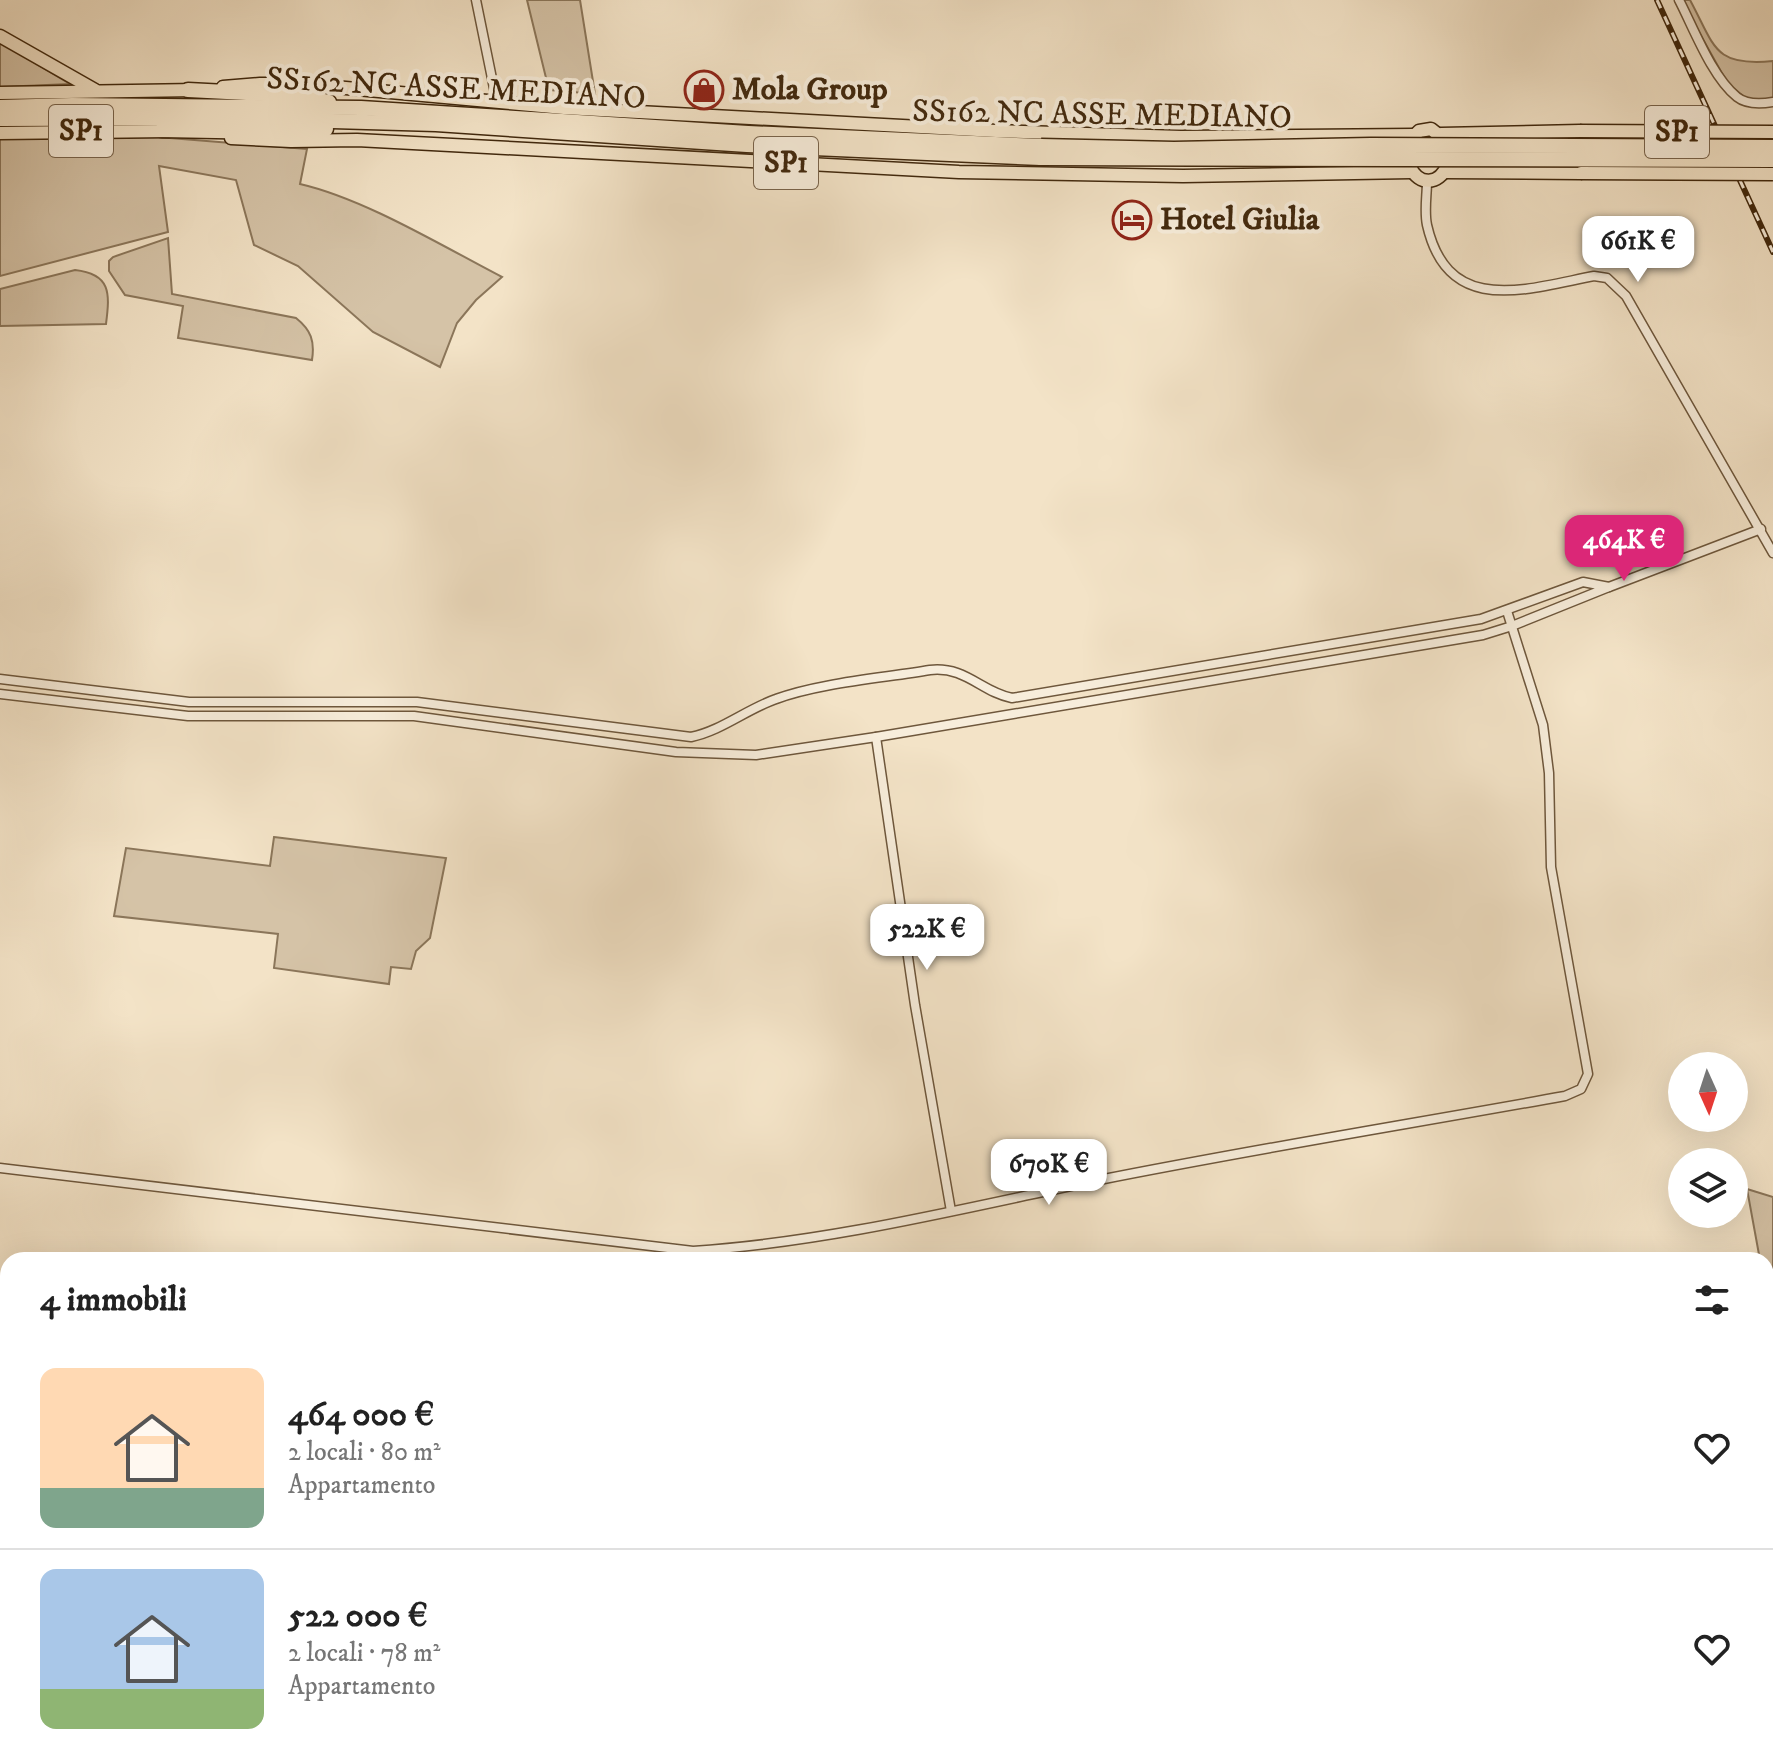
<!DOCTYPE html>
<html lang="it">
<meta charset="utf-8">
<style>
:root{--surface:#fff;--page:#f6f6f6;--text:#222;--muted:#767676;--line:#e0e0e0;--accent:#db2777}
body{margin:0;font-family:"IM FELL DW Pica",serif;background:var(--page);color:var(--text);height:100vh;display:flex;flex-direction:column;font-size:30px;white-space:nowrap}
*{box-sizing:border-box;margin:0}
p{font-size:26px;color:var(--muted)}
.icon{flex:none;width:44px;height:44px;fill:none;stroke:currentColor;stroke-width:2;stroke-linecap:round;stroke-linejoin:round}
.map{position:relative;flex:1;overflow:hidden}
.details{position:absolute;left:0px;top:1252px;width:1774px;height:512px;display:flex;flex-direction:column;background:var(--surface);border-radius:24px 24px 0 0;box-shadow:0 8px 32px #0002}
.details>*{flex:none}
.needle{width:52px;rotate:177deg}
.controls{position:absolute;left:1668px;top:1052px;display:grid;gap:16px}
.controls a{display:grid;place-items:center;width:80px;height:80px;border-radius:50%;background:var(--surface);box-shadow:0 8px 32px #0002;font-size:40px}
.price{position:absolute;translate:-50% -68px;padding:0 18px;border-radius:16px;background:#fff;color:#222;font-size:26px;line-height:52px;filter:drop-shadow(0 2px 4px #0008)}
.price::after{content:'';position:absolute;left:50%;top:48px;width:24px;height:18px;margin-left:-12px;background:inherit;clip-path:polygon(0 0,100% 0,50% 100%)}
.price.on{background:var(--accent);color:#fff}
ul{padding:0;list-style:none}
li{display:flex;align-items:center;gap:24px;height:200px;padding:0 40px}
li+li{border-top:2px solid var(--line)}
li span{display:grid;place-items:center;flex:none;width:224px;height:160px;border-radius:16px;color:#555}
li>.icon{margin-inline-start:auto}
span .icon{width:96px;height:96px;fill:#fffc;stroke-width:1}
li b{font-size:34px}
h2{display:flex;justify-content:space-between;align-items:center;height:96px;padding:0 40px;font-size:34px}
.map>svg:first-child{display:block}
.green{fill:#d5c3a7;stroke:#8b765a;stroke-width:2}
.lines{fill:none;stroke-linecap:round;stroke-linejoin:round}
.street-casing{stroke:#6e573c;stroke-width:11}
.primary-casing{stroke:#41280d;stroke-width:15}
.highway-casing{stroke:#41280d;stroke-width:17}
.street{stroke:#f7eddb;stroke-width:8}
.primary{stroke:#f3e3c7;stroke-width:12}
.highway{stroke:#f3e3c7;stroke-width:14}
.rail-casing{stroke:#41280d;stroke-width:6}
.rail{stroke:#f7eddb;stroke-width:3;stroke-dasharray:9;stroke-linecap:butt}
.primary-bridge-casing{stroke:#41280d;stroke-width:15;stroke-linecap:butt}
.highway-bridge-casing{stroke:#41280d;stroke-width:17;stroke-linecap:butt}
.primary-bridge{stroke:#f3e3c7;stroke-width:12}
.highway-bridge{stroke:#f3e3c7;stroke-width:14}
.labels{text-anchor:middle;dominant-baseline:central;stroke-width:8;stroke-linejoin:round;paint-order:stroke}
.shield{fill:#f7eddb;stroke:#78634b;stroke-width:2}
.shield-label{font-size:30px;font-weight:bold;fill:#41280d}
.street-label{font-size:32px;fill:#41280d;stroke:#f7eddb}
.poi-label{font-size:32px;font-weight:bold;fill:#41280d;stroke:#f7eddb;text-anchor:start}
</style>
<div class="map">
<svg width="1773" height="1764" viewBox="0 0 1773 1764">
<rect width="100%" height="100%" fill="#f3e3c7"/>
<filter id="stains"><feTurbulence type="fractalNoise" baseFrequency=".0025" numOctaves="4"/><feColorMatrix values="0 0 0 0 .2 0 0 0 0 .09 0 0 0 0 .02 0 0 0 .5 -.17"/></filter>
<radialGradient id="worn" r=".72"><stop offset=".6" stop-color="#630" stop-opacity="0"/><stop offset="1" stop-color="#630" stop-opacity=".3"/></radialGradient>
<g class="green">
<path d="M527 0H580L595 94 550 90 551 83 547 82Z"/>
<path d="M1681 0H1690C1715 46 1713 67 1773 61V99H1747L1728 84Z"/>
<path d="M0 42 70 84 0 87Z"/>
<path d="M145 136 307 149 300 184C365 199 442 246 502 277L476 300 457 323 440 367 373 332 298 266 254 245 236 180 159 166 168 232 0 276V138Z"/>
<path d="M168 238 172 294 296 318C311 330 315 341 312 360L178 338 183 306 125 295 109 271V261L113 257Z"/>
<path d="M75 270C111 274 110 293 106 324L0 326V289Z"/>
<path d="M274 837 446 858 430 938 416 951 411 969 391 967 389 984 274 968 278 934 114 916 126 848 270 866Z"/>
<path d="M1747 1189 1773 1197V1269L1766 1270V1260H1760Z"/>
<path d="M337 1756H641L642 1764H337Z"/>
</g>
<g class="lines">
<g class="street-casing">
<g id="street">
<path d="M476 0 497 103"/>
<path d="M1679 0C1694 29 1712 77 1737 97 1747 105 1761 104 1773 102"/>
<path d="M1427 181C1427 195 1424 211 1427 225 1448 317 1526 289 1594 276L1607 278 1626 296 1773 553"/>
<path d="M1609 587 1761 529"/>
<path d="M0 679 189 702H417L691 737C721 731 747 709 776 699 819 683 883 678 930 670 966 666 981 692 1012 698L1481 619 1583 582 1609 587 1512 626 1483 635 876 737 756 755 676 752 414 716H188L0 694"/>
<path d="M876 737 915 1005 951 1211"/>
<path d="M0 1168 693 1251C829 1242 965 1208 1099 1180 1254 1149 1410 1124 1565 1096L1581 1089 1588 1074 1551 867 1549 773 1543 725 1507 611"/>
<path d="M1766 1274 1773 1273"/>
<path d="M0 1444 8 1446"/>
<path d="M1583 1756V1764"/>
</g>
</g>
<g class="primary-casing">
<g id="primary">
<path d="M0 36 95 90"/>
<path d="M223 87 260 84H302L564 108 996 131 1181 137 1414 135"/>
<path d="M0 93 197 90"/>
<path d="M0 133 169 131"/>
<path d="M1441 134 1580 131"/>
<path d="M231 138 291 141 357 140 959 172 1183 176 1411 172"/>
<path d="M1410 140 1419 131 1431 129 1445 140"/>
<path d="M1410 167C1419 186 1439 185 1447 166"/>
<path d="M1445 172 1581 173"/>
</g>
</g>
<g class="highway-casing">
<g id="highway">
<path d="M188 90 301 96 329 102"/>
<path d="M0 107 72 105 361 108 748 133 1041 146"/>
<path d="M0 119 232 118 436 124 747 145 1041 158"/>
<path d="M162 130 266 132 326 129"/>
</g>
</g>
<use href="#street" class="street"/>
<use href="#primary" class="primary"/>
<use href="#highway" class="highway"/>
<g class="rail-casing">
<path id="rail" d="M1657 0 1773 252"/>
</g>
<use href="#rail" class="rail"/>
<g class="primary-bridge-casing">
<g id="primary-bridge">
<path d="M1580 131 1773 132"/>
<path d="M1581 173 1773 174"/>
</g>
</g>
<g class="highway-bridge-casing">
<g id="highway-bridge">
<path d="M1041 146 1174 149 1371 145 1773 147"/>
<path d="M1041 158 1773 160"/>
</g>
</g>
<use href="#primary-bridge" class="primary-bridge"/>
<use href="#highway-bridge" class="highway-bridge"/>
</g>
<defs>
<g id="shop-ring" transform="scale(2)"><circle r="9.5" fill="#f7eddb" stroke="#8f2418" stroke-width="1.5"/><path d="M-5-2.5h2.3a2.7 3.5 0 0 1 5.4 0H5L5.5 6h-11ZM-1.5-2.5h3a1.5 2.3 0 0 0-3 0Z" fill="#8f2418"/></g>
<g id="hotel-ring" transform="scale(2)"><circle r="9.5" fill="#f7eddb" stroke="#8f2418" stroke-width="1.5"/><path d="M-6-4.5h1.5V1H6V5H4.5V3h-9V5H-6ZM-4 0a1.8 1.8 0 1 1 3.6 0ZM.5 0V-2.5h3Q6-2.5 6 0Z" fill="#8f2418"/></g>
</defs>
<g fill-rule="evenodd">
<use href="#shop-ring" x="704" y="90"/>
<use href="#hotel-ring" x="1132" y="220"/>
</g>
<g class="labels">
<g class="shield">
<rect x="49" y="105" width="64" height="52" rx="6"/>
<rect x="1645" y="106" width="64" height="52" rx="6"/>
<rect x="754" y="137" width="64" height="52" rx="6"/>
</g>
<g class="shield-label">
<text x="81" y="131">SP1</text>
<text x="1677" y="132">SP1</text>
<text x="786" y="163">SP1</text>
</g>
<g class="street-label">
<text transform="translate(456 89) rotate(3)">SS162 NC ASSE MEDIANO</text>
<text transform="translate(1102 115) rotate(1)">SS162 NC ASSE MEDIANO</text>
</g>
<g class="poi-label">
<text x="732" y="90">Mola Group</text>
<text x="1160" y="220">Hotel Giulia</text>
</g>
</g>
<rect width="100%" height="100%" filter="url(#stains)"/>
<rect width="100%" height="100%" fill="url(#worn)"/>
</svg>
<div class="controls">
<a><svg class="needle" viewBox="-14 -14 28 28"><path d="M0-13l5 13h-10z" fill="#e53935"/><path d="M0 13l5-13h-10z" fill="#767676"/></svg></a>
<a><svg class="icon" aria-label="layers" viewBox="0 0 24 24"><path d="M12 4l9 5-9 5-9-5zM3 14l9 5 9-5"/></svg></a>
</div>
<b class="price" style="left:1638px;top:284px">661K €</b>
<b class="price on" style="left:1624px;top:583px">464K €</b>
<b class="price" style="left:927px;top:972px">522K €</b>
<b class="price" style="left:1049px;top:1207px">670K €</b>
<section class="details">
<h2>4 immobili<svg class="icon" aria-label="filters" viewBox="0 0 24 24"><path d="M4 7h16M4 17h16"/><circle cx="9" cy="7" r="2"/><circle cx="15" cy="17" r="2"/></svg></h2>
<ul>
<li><span style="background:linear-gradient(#ffd9b3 75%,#7fa58c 0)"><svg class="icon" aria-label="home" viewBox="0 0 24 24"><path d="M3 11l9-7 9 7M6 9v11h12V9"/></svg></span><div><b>464 000 €</b><p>2 locali · 80 m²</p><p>Appartamento</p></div><svg class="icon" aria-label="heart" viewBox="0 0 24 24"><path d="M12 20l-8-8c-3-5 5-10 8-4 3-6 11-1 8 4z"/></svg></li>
<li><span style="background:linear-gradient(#a9c7e8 75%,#8fb573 0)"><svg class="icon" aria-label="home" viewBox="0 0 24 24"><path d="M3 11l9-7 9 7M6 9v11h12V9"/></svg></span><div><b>522 000 €</b><p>2 locali · 78 m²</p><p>Appartamento</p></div><svg class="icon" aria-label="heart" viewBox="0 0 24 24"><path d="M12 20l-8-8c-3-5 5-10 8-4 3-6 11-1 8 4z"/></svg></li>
</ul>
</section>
</div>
